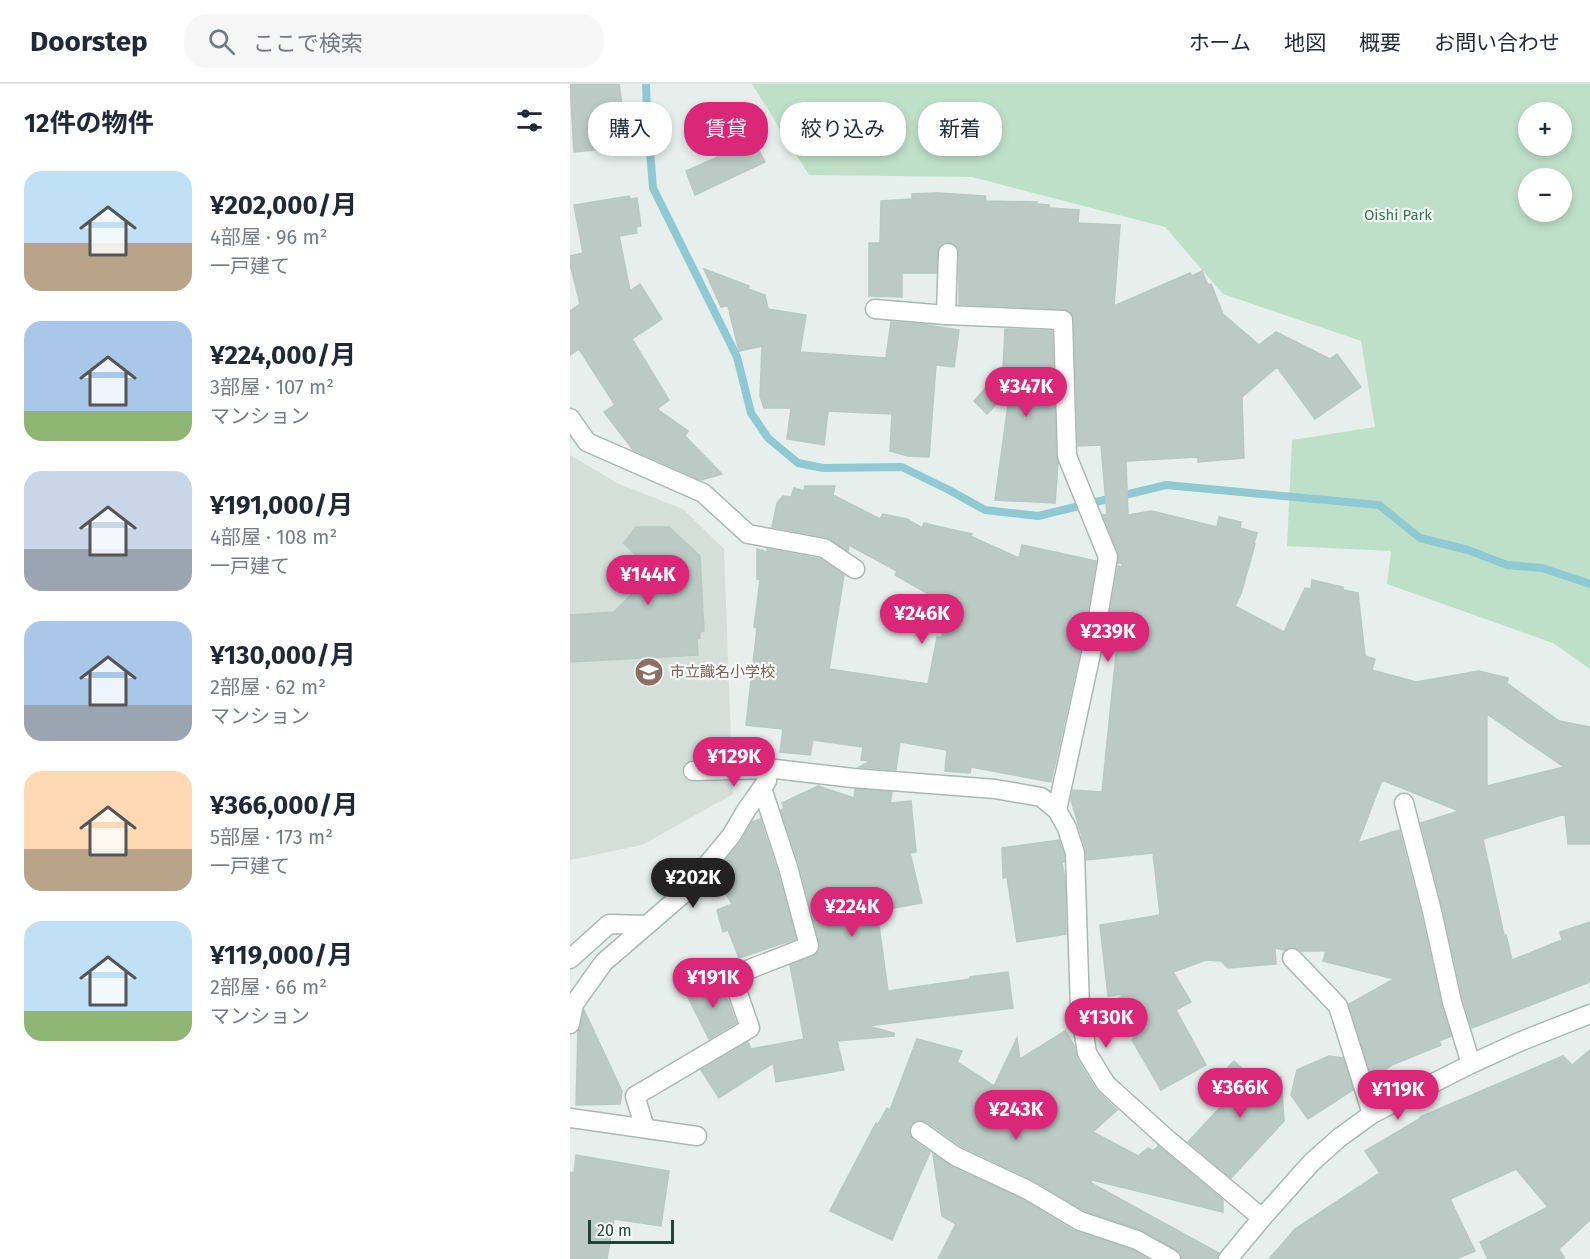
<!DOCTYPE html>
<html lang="ja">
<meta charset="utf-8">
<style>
:root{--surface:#fff;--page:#f6f6f7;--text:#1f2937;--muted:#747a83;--line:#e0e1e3;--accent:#db2777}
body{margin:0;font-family:"Fira Sans","Noto Sans JP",sans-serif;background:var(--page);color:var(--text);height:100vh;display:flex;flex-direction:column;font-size:22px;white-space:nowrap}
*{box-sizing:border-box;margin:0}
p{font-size:20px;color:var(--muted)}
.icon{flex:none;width:33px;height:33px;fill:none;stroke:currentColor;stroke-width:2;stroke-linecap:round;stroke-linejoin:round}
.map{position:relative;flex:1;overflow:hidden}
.drawer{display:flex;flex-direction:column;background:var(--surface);width:570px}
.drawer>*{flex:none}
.banner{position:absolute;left:18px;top:18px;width:570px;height:54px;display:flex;gap:12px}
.tools{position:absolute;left:948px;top:18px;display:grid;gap:12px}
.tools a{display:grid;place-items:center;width:54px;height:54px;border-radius:50%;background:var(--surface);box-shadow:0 3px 9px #0003;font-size:30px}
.scale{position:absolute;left:18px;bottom:15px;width:86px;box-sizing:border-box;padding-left:6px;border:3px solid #24423a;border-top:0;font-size:16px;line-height:21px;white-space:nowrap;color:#24423a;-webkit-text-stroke:4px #f7fbf9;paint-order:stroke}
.price{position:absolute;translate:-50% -51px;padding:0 14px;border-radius:21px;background:var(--accent);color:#fff;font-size:20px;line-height:39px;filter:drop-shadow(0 2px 3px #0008)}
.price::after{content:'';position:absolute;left:50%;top:36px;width:18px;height:14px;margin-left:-9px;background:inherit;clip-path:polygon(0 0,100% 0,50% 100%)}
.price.on{background:#222;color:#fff}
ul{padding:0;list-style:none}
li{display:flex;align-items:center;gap:18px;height:150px;padding:0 24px}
li span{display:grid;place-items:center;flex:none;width:168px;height:120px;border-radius:18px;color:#555}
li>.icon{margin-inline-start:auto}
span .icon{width:72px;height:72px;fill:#fffc;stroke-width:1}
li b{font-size:26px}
h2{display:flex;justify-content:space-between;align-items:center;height:72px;padding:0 24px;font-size:26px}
.pill{padding:0 21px;border-radius:24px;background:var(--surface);box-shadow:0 3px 9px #0003;font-size:21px;line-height:54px}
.pill.on{background:var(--accent);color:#fff}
header{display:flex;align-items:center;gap:36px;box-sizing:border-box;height:84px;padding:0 30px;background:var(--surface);border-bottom:2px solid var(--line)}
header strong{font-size:28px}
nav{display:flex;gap:33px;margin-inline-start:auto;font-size:21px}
.search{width:420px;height:54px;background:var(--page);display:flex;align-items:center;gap:15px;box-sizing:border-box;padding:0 21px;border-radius:24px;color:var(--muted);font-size:22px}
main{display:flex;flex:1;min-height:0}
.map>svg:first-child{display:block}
.built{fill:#d4dfda}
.green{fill:#bfe0c8;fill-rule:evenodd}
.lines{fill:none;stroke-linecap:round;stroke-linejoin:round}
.stream{stroke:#8ec9d4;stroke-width:8}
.building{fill:#bbcac4;stroke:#b8c9c2;stroke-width:1.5;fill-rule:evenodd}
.street-casing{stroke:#a8b8b2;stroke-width:21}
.secondary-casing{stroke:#a4bbb3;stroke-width:21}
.street{stroke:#fff;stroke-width:18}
.secondary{stroke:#fff;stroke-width:18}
.labels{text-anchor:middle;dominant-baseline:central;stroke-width:4.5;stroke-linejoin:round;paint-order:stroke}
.park-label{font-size:15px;fill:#2d7a4b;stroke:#f7fbf9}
.education-label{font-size:15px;fill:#785e54;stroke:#f7fbf9;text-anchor:start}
</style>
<header>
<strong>Doorstep</strong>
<div class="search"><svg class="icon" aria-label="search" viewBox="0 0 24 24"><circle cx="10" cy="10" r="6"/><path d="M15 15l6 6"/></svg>ここで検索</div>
<nav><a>ホーム</a><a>地図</a><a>概要</a><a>お問い合わせ</a></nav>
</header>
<main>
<section class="drawer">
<h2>12件の物件<svg class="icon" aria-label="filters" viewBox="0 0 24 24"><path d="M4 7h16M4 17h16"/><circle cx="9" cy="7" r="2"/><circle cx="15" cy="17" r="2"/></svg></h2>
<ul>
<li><span style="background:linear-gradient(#bfe0f5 60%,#b9a48a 0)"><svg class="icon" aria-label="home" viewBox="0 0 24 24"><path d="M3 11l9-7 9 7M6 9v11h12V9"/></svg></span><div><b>¥202,000/月</b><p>4部屋 · 96 m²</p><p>一戸建て</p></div></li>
<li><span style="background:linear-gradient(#a9c7e8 75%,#8fb573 0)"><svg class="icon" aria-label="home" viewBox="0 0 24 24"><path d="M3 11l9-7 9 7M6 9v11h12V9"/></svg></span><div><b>¥224,000/月</b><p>3部屋 · 107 m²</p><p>マンション</p></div></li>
<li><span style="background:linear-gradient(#c9d6e8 65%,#9aa5b1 0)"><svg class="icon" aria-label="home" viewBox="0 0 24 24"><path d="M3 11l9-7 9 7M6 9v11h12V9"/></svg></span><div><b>¥191,000/月</b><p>4部屋 · 108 m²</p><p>一戸建て</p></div></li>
<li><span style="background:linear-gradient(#a9c7e8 70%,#9aa5b1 0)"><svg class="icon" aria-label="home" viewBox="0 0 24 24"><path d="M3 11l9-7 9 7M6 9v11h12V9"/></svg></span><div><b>¥130,000/月</b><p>2部屋 · 62 m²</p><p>マンション</p></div></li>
<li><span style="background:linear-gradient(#ffd9b3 65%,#b9a48a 0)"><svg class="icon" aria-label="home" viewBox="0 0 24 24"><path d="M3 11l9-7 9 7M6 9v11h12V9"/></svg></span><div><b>¥366,000/月</b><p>5部屋 · 173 m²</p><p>一戸建て</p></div></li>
<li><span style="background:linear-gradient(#bfe0f5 75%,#8fb573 0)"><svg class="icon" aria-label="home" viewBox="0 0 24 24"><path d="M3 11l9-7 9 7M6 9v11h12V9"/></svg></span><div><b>¥119,000/月</b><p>2部屋 · 66 m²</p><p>マンション</p></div></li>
</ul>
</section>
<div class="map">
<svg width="1020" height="1175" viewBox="0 0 1020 1175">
<rect width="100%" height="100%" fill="#e6efeb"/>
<path class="built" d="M0 371 49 400 113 425 154 465 163 710 72 761 0 776Z"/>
<path class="green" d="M182 0H1020V585L983 559 817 500 821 467 717 462 722 356 805 343 791 257 653 210 595 143 402 93 239 91ZM958 28H992V62H958ZM958 94H992V128H958Z"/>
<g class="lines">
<path class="stream" d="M76 0 77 29 83 104 167 273 181 329 198 354 228 379 253 384 332 383 379 406 415 426 468 432 596 401 809 421 850 454 898 466 937 481 972 484 1020 500"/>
</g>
<g class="building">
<path d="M0 0H49L58 63 4 68Z"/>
<path d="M176 21 191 51 183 55 195 78 125 111 116 87 148 73 133 43Z"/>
<path d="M367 109 415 112 416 117 467 118V120L479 121V124L509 126 508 139 550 141 544 222 620 189 622 192 632 187 638 201 641 200 653 230 689 261 706 248 760 275 767 270 791 303 745 335 707 283 672 313 674 374 628 378V373L556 377 558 431 582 427 647 443 649 433 671 438 670 444 687 449 684 460H685L671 510 665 522 714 548 735 504 741 505 742 496 773 503V506L788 509 795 572 805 575 802 586 846 598 909 587 938 594 937 599 989 637 1020 643V760H998L995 730 913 755 934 851H936L942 876 992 856 990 848 1020 838V898L902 944 893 915 873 825 851 739 889 727 812 696 788 759 829 746 851 830 871 920 881 952 869 957 871 961 822 981 802 994 779 920 824 895 753 877 756 867H731L725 863H719L714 866 705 864 706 880 658 884 651 877 636 876 603 888 621 918 606 926 636 981 591 1006 562 956 564 954 543 918 555 910 538 912 530 841 590 831 583 769 516 776V766L501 716 503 706 532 708 550 531 540 529 548 482 553 483 551 479H548V469L533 431H537L531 361 508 362 504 235 499 227 493 225 389 220V169L388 164 384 160 379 158 372 159 368 164 366 189H332V213L299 212V159H310L311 117 342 115V110ZM917 630 994 683 917 702Z"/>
<path d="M59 112 60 115 67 114 71 142 66 143 67 149 49 152 60 207 70 200 92 235 62 255 99 316 87 325 118 347 115 352 152 390 131 396 63 366 34 328 45 321 9 265 0 271V227L10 220 0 180V172L13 169 4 121Z"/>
<path d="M134 185 179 202 178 205 195 211 198 225 236 231 230 268 316 274 321 238 352 240 389 246 384 283 366 281 359 373 338 372 320 367 322 330 258 327 254 361 217 355 221 324H194L190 312 192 262 169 267 158 222 151 223Z"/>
<path d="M435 245 482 247 486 372 488 379 485 419 425 416 440 306 417 330 404 317 433 284Z"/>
<path d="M235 402H265L263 411 310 435 313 430 337 435 352 444 354 439 402 450 400 452 449 474 452 461 526 477 514 549 481 698 401 683 400 689 375 687 377 666 330 658 326 686 289 683 301 677 291 676 293 663 243 656 240 671 210 668 213 645 176 641 187 544 184 543 190 496 187 495V465L197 468V465L250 475 274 491 259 585 358 600 367 553H372L376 520 325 491 327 487 279 461 278 467 256 453 202 443 207 419 213 412 221 413 224 404 234 407Z"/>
<path d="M66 443H99L130 472 134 547 130 548V554L127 555 128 571 0 578V531L44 528 69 503 68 474 54 459Z"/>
<path d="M248 702 284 714 285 705 322 708 320 719 341 717 346 768 340 769 352 819 307 827 318 907 400 895V893L438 888 443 924 298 942 324 949V952L267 957 274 986 206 998 203 979 149 1014 131 986 178 958 181 965 234 955 220 881 247 870 250 865V860L229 780 211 726 214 724 212 719Z"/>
<path d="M190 735 207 786 226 855 169 874 158 846 153 848 147 826 162 820 144 790 170 759 182 738Z"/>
<path d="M489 756 494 771V778H492L495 796 496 850 447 858 437 793 433 794 432 764Z"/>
<path d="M149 897 159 919 166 939 139 955 117 911Z"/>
<path d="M14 926 52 1007 50 1020 6 1021 8 947 11 942Z"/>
<path d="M495 947 504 961 507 975 526 1006 547 1026 523 1048 568 1072 578 1064 583 1067 588 1062 653 1116V1128L522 1096 521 1099 649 1169 647 1175H612L611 1170 606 1165 572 1146 515 1127 463 1096 391 1062 357 1038 352 1036 346 1037 341 1040 339 1045 340 1051 343 1056 360 1068 322 1156 260 1127 306 1039 308 1040 317 1024 320 1026 347 955 392 967 387 978 424 1002 447 954 450 975Z"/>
<path d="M1020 966V1136L989 1165 995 1175H918L910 1158 978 1123 946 1085 880 1115 905 1167 886 1175H699L725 1145 810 1089 795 1067 851 1034 850 1033 993 972 1002 981Z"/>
<path d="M759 972 773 974 783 1006 738 1035 721 1011 727 986Z"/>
<path d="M664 977 691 1001 711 993 714 1037 661 1094 618 1058 656 1017 640 1002Z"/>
<path d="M363 1070 380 1082 453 1116 504 1147 562 1166 578 1175H368L386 1140 372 1132Z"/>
<path d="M6 1071 99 1087 91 1142 44 1135 37 1175H0V1088L4 1089Z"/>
</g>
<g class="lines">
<g class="street-casing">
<g id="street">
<path d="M305 225 376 231 493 236 497 372 538 473 525 551 487 726"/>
<path d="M376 231 378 169"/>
<path d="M0 334 17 358 133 409 178 450 254 464 285 485"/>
<path d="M123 687 205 685 283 694 425 705 471 713 487 726 497 744 505 769 510 925 517 969 536 1000 597 1055 692 1134"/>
<path d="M834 719 862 827 882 918 901 980"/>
<path d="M722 874 768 922 802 1030"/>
<path d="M0 875 39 840 77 841"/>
<path d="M0 940 4 920 34 878 113 810 161 752 177 725 197 697"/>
<path d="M0 1034 127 1052"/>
<path d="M75 1044 65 1012 180 944 162 892 239 862 218 783 192 704"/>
<path d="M350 1047 385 1072 458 1106 510 1137 567 1156 601 1175"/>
</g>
</g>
<g class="secondary-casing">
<path id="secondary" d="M658 1175 692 1134 742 1078 769 1054 802 1030 901 980 949 958 1020 930"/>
</g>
<use href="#street" class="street"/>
<use href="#secondary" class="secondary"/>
</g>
<defs>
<g id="school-disc" transform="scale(1.5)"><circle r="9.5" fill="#8d6e63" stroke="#f7fbf9"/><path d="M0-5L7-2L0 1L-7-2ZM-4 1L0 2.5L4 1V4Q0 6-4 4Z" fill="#fff"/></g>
</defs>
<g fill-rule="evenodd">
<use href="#school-disc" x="79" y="588"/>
</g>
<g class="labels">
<g class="park-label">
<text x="828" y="131">Oishi Park</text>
</g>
<g class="education-label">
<text x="100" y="588">市立識名小学校</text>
</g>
</g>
</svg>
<div class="tools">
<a>+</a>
<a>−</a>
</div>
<div class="scale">20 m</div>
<b class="price" style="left:456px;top:334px">¥347K</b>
<b class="price" style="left:78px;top:522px">¥144K</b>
<b class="price" style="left:352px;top:561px">¥246K</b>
<b class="price" style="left:538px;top:579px">¥239K</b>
<b class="price" style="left:164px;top:704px">¥129K</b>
<b class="price on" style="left:123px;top:825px">¥202K</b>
<b class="price" style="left:282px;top:854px">¥224K</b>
<b class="price" style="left:143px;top:925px">¥191K</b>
<b class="price" style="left:536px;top:965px">¥130K</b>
<b class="price" style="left:670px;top:1035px">¥366K</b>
<b class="price" style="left:828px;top:1037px">¥119K</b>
<b class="price" style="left:446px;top:1057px">¥243K</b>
<div class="banner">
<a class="pill">購入</a>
<a class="pill on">賃貸</a>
<a class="pill">絞り込み</a>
<a class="pill">新着</a>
</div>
</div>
</main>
